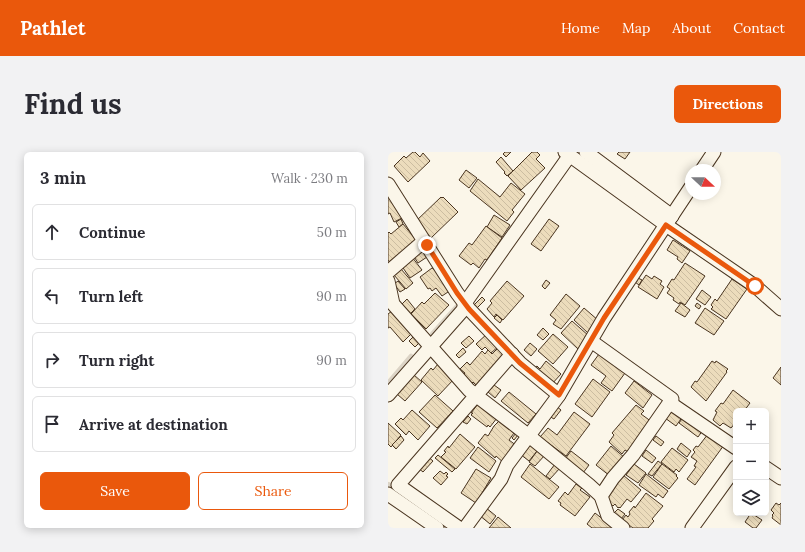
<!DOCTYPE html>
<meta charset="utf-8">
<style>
:root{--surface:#fff;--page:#f2f2f3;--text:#2b2b33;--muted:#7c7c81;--line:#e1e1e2;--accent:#ea580c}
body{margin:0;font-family:Lora,serif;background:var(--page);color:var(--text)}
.controls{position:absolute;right:12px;bottom:12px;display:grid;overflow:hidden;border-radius:6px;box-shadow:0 2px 10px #0003}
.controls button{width:36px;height:36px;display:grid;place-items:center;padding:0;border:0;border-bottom:1px solid var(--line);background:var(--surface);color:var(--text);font:20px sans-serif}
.compass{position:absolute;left:297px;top:12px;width:36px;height:36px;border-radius:50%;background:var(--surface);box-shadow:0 2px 10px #0003;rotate:112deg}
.stop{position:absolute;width:12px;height:12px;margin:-9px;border:3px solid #ea580c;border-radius:50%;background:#fff}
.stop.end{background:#ea580c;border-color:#fff;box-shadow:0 1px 4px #0008}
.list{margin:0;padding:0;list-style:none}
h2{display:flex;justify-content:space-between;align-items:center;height:52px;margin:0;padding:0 16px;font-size:17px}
h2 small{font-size:13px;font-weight:400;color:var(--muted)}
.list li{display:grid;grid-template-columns:26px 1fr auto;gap:12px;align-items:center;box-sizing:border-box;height:56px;margin:0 8px 8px;padding:0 8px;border:1px solid var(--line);border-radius:6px}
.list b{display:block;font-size:15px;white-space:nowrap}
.list em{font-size:13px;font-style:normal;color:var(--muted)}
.actions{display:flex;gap:8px;padding:12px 16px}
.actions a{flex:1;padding:9px 0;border:1px solid var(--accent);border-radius:6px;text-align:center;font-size:14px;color:var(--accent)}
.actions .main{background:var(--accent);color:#fff}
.icon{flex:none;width:22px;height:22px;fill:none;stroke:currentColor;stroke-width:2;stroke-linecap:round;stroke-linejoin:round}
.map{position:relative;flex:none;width:393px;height:376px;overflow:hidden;border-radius:6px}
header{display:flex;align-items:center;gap:24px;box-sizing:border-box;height:56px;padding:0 20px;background:var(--accent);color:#fff}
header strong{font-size:19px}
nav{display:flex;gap:22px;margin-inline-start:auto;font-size:14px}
.intro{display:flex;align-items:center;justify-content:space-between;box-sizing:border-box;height:96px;padding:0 24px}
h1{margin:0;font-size:28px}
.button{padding:10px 18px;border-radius:6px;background:var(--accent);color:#fff;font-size:14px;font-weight:700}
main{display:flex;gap:24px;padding:0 24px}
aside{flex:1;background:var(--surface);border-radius:6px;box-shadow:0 2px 10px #0003}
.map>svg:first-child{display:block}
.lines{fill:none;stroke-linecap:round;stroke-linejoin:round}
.stream{stroke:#dcd4c6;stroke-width:4.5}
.building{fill:url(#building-back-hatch);stroke:#4a3520}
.street-casing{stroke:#4a3520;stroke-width:15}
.street{stroke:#fbf6e9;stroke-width:13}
.route{stroke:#ea580c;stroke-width:5}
</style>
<header>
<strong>Pathlet</strong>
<nav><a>Home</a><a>Map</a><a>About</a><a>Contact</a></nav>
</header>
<div class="intro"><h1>Find us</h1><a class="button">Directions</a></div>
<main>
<aside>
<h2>3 min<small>Walk · 230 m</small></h2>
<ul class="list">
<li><svg class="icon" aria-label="ahead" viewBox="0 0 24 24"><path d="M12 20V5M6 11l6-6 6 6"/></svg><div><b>Continue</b></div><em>50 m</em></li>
<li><svg class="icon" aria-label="left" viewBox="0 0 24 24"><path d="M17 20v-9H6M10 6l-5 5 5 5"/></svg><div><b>Turn left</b></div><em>90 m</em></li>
<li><svg class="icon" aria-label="right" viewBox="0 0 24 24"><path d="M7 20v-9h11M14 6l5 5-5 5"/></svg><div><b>Turn right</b></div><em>90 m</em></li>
<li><svg class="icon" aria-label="arrive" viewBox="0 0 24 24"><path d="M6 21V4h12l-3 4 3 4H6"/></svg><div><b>Arrive at destination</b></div></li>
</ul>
<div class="actions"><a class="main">Save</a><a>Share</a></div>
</aside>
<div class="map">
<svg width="393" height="376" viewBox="0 0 393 376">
<defs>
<pattern id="building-back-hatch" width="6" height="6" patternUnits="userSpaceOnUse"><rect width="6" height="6" fill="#ecdcbc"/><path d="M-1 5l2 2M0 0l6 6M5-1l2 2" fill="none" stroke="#ccbda1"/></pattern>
</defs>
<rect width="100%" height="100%" fill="#fbf6e9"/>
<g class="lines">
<!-- stream -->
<g class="stream">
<path d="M44 182 70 153"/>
<path d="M0 231 23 204"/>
<path d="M0 332 8 337"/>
</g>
</g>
<!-- building -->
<g class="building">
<path d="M25 0H27L32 5 35 1 42 9 20 30 6 14 16 4 18 6Z"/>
<path d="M117 0H123L118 5 115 2Z"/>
<path d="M144 0H149L152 3 148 7 157 16 133 38 120 24Z"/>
<path d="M231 0H242L237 7 229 2Z"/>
<path d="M113 5 125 19 119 24 116 21 117 20 108 10Z"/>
<path d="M78 18 89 26 81 36 71 28Z"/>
<path d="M90 27 112 45 123 31 137 42 124 58 126 60 119 69 82 39Z"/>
<path d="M0 41 14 66 6 70 2 61 0 62Z"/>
<path d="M53 45 54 46 55 45 70 60 43 86 27 70Z"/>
<path d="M106 63 122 73 114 85 99 75Z"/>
<path d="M13 67 15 72 11 75 8 70Z"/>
<path d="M161 67 171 74 153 99 143 92Z"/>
<path d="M15 72 29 89 2 111 0 108V81L1 80 3 82Z"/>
<path d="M98 74 114 86 99 108 97 107 91 116 85 111 83 113 71 104 81 91 84 93Z"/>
<path d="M285 88 302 99 294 111 289 107 290 105 279 98Z"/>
<path d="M33 97 39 105 30 111 25 103Z"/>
<path d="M24 105 34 118 22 126 13 113Z"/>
<path d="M297 111 317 124 297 153 292 150 291 152 285 148 286 146 279 141 282 137 279 135 284 127 286 128Z"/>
<path d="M44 116 46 117 48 116 63 138 54 144 48 136 44 139 42 136 40 137 32 125Z"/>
<path d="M13 117 25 131 18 137 6 123Z"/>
<path d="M258 123 264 127 266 124 274 129 272 132 276 135 269 147 250 135Z"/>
<path d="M250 126 254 128 251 133 247 130Z"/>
<path d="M344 127 359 137 338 167 323 157 325 155 323 153 327 147 329 149Z"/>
<path d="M158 128 162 131 157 137 154 134Z"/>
<path d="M10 129 17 137 12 140 6 132Z"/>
<path d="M119 129 136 144 115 168 108 162 106 165 99 157 104 151 102 149Z"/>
<path d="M314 138 323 145 317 153 308 147Z"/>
<path d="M47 141 61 153 38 177 23 162 34 150 36 152Z"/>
<path d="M178 142 192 154 173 177 165 172 168 168 162 163Z"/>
<path d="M94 145 97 148 89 156 86 153Z"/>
<path d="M19 147 27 157 22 162 14 152Z"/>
<path d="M293 151 302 158 297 165 287 159Z"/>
<path d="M309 151 313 154 311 157 307 154Z"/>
<path d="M196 156 211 169 200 181 186 168Z"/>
<path d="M317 156 336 169 326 183 307 171Z"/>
<path d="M4 159 24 181 15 190 2 175 0 176V162Z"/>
<path d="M109 163 114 168 112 171 106 166Z"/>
<path d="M184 169 201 184 190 197 173 181Z"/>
<path d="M155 176 161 182 155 188 149 183Z"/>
<path d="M100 181 111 194 103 201 97 195 94 198 88 192Z"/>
<path d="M165 182 180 195 165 212 150 199Z"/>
<path d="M27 183 33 189 27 195 21 189Z"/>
<path d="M81 184 86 189 78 196 73 191Z"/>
<path d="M142 191 149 197 143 204 136 198Z"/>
<path d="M111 195 120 203 90 235 85 230 84 231 75 223 77 221 72 217 79 210 82 213 94 199 97 202 100 198 104 202Z"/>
<path d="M75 196 78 200 71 206 68 203Z"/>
<path d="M211 202 237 221 224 239 213 231 218 224 203 213Z"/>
<path d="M158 209 173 222 163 233 145 217 149 214 152 217Z"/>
<path d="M324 209 327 211 328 209 340 217 338 219 339 220 318 249 303 235 307 229 309 230Z"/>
<path d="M50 212 66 227 50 244 33 228 43 216 45 218Z"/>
<path d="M393 215V233L385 226Z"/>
<path d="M26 223 34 230 17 249 9 242Z"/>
<path d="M205 227 222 240 204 265 187 252Z"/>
<path d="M246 229 264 243 255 256 237 241Z"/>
<path d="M106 233 113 238 107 246 100 240Z"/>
<path d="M345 238 362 251 356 259H348V270L343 276 335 271 332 274 325 268 329 260 327 259 333 251 335 252Z"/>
<path d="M121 240 148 262 140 271 113 249Z"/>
<path d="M47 243 65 259 49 276 31 260Z"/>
<path d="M90 252 109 266 102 275 100 273 99 275 83 263 85 261H83Z"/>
<path d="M248 253 256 259 253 262 264 270 240 300 237 298 234 302 221 290 226 283 224 281Z"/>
<path d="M168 254 173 258 166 267 161 264Z"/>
<path d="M284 256 295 264 288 274 277 266Z"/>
<path d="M24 258 42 274 30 288 21 279 18 283 7 272 13 266 15 268Z"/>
<path d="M186 260 202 272 178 304 152 285 160 276 169 283Z"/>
<path d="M80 264 83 267 79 272 75 270Z"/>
<path d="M296 264 315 278 310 285 291 271Z"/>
<path d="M111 269 126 281 121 288 129 294 116 311 108 304 107 306 90 291 97 282 100 284 106 274Z"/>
<path d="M0 271 13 283 3 295 0 292Z"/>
<path d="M128 281 130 283 126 288 124 286Z"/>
<path d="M72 282 87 295 68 317 53 305 58 300 56 299 60 294 61 296Z"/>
<path d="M320 282 336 293 307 333 299 327 308 315 306 314 309 309 303 305 307 300 305 298 308 294 310 295Z"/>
<path d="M13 284 16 288 8 297 4 293Z"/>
<path d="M268 284 276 290 273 294 265 288Z"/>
<path d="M140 291 149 299 141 309 132 302Z"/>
<path d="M293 291 303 299 299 305 289 297Z"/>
<path d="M223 294 237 306 222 324 208 313Z"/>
<path d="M90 295 108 309 101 320 82 306Z"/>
<path d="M284 296 300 308 291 320 288 317 286 320 273 310Z"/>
<path d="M150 298 157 303 147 314 141 310Z"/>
<path d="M258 298 268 306 264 311 254 304Z"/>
<path d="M183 299 201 313 195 321 177 307Z"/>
<path d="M50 303 67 317 64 320 47 306Z"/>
<path d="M39 304 45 309 35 320 29 315Z"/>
<path d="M270 309 274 312 264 324 260 322Z"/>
<path d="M142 312 171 335 161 347 133 325Z"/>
<path d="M167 312 172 316 162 327 158 324Z"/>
<path d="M246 312 258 321 250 331 238 323Z"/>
<path d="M274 312 289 323 288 324 290 326 281 337 265 325Z"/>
<path d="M88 317 103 326 88 351 73 341Z"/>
<path d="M52 319 56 322 58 320 60 322 58 324 60 325 53 333 45 326Z"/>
<path d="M258 322 280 339 275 346 270 342 268 345 251 333Z"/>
<path d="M235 323 253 338 243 350 239 347 232 356 231 355 230 356 227 352 225 354 220 350 222 348 217 344Z"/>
<path d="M188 332 194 336 192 338 202 345 187 364 172 353 173 351 170 349 177 340 180 343Z"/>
<path d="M258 341 275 354 264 367 266 369 260 376H245L234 368 238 363 240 365 242 362 241 360 246 354 247 356Z"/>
<path d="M388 351 391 353 393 351V373L384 366 385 364 384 363 386 361 383 358Z"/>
<path d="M97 355 108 364 102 372 91 363Z"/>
<path d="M230 357 237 362 233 367 226 361Z"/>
<path d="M207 361 225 375 224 376H204L199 372Z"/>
<path d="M363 361 374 368 368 376H365L357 370Z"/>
<path d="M110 365 123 376H101Z"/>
</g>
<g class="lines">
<!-- street casing -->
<g class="street-casing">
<g id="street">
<path d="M177 0 278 73 367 134 393 157"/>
<path d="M198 0 284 64"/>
<path d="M314 18 326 0"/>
<path d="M0 32 69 141 81 157 132 211 171 243"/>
<path d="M0 120 36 89"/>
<path d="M0 129 5 152 81 238 141 284 201 333 213 344 220 364 235 376"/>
<path d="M203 189 284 247 245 303 225 326 213 344"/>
<path d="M0 243 75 158 77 151 182 3"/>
<path d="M282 251 348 296"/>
<path d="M378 316 393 326"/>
<path d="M0 342 49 376"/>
<path d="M71 376 10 333 124 202"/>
<path d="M77 376 113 327 119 313 171 243 216 166 303 35"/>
<path d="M304 376 348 315"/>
</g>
</g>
<!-- street -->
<use href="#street" class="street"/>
</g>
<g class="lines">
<!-- route -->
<path class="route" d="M39 93 69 141 81 157 132 211 171 243 216 166 278 73 367 134"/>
</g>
</svg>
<div class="controls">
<button>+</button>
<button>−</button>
<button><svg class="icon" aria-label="layers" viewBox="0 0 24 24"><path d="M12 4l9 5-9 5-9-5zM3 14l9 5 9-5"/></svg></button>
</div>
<svg class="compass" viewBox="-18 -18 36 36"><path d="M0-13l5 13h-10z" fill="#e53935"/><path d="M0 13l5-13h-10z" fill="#7c7c81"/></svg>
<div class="stop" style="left:367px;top:134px"></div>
<div class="stop end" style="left:39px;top:93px"></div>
</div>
</main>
